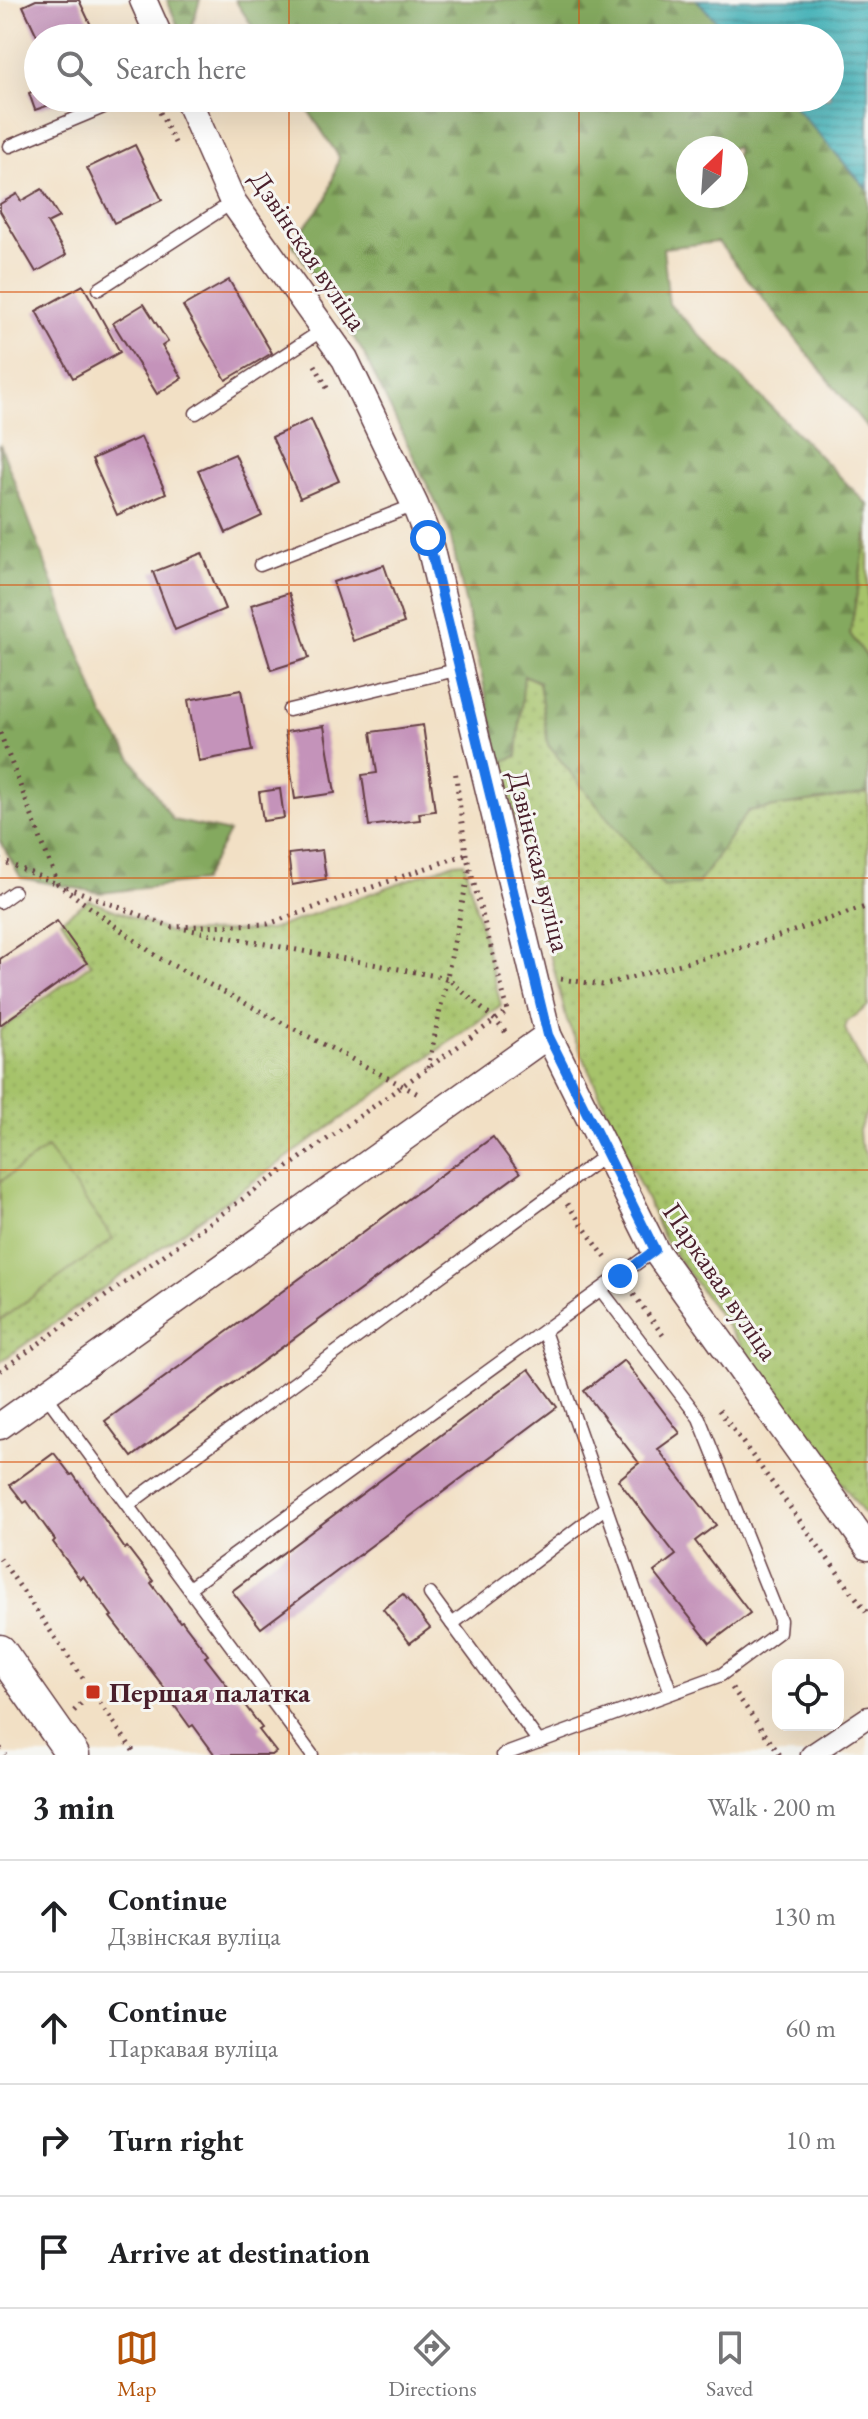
<!DOCTYPE html>
<meta charset="utf-8">
<style>
:root{--surface:#fff;--page:#f2f2f2;--text:#202124;--muted:#757577;--line:#e0e0e0;--accent:#b45309}
body{margin:0;font-family:"EB Garamond",serif;background:var(--page);color:var(--text)}
.controls{position:absolute;right:24px;bottom:24px;display:grid;overflow:hidden;border-radius:16px;box-shadow:0 8px 32px #0002}
.controls button{width:72px;height:72px;display:grid;place-items:center;padding:0;border:0;border-bottom:2px solid var(--line);background:var(--surface);color:var(--text);font:40px sans-serif}
.compass{position:absolute;left:676px;top:136px;width:72px;height:72px;border-radius:50%;background:var(--surface);box-shadow:0 8px 32px #0002;rotate:25deg}
.stop{position:absolute;width:24px;height:24px;margin:-18px;border:6px solid #1a73e8;border-radius:50%;background:#fff}
.stop.end{background:#1a73e8;border-color:#fff;box-shadow:0 2px 8px #0008}
.list{margin:0;padding:0;list-style:none}
h2{display:flex;justify-content:space-between;align-items:center;height:104px;margin:0;padding:0 32px;font-size:34px}
h2 small{font-size:26px;font-weight:400;color:var(--muted)}
.list li{display:grid;grid-template-columns:52px 1fr auto;gap:24px;align-items:center;box-sizing:border-box;height:112px;padding:0 32px;border-top:2px solid var(--line)}
.list b{display:block;font-size:30px;white-space:nowrap}
.list p{margin:0;font-size:26px;white-space:nowrap;color:var(--muted)}
.list em{font-size:26px;font-style:normal;color:var(--muted)}
.icon{flex:none;width:44px;height:44px;fill:none;stroke:currentColor;stroke-width:2;stroke-linecap:round;stroke-linejoin:round}
.map{position:relative;flex:none;width:868px;height:1755px;overflow:hidden}
.search{position:absolute;background:var(--surface);box-shadow:0 8px 32px #0002;left:24px;right:24px;top:24px;height:88px;display:flex;align-items:center;gap:20px;box-sizing:border-box;padding:0 28px;border-radius:44px;color:var(--muted);font-size:30px}
.sheet{height:552px;background:var(--surface)}
nav{display:flex;justify-content:space-around;align-items:center;box-sizing:border-box;height:112px;border-top:2px solid var(--line);background:var(--surface);font-size:22px;color:var(--muted)}
nav a{display:grid;justify-items:center;gap:4px}
nav .on{color:var(--accent)}
.map>svg:first-child{display:block}
.grass{fill:url(#grass-dots);stroke:#78714a;stroke-width:2}
.forest{fill:url(#forest-firs);stroke:#676444;stroke-width:2;fill-rule:evenodd}
.garden{fill:#a6c36a;stroke:#78714a;stroke-width:2}
.water{fill:url(#water-rules);stroke:#466972;stroke-width:2}
.building{fill:#c493ba}
.lines{fill:none;stroke-linecap:round;stroke-linejoin:round}
.service-casing{stroke:#633c42;stroke-width:15}
.pedestrian-casing{stroke:#633c42;stroke-width:23}
.minor-casing{stroke:#633c42;stroke-width:29}
.tertiary-casing{stroke:#633c42;stroke-width:35}
.path{stroke:#633c42;stroke-width:5;stroke-dasharray:2 6;stroke-linecap:butt}
.service{stroke:#fff;stroke-width:12}
.pedestrian{stroke:#fff;stroke-width:20}
.minor{stroke:#fff;stroke-width:26}
.tertiary{stroke:#fff;stroke-width:32}
.route{stroke:#1a73e8;stroke-width:10}
.grid{fill:none;stroke:#d8530f;stroke-width:2;stroke-opacity:0.55}
.poi-dot{fill:#c8321e;stroke:#f6f6f2;stroke-width:3}
.labels{text-anchor:middle;dominant-baseline:central;stroke-width:6;stroke-linejoin:round;paint-order:stroke}
.street-label{font-size:28px;fill:#4a1f2b;stroke:#f6f6f2}
.poi-label{font-size:28px;font-weight:bold;fill:#4a1f2b;stroke:#f6f6f2;text-anchor:start}
</style>
<div class="map">
<svg width="868" height="1755" viewBox="0 0 868 1755">
<defs>
<pattern id="grass-dots" width="8" height="8" patternUnits="userSpaceOnUse" patternTransform="scale(2)"><rect width="8" height="8" fill="#a6c36a"/><path d="M2 2h.1M6 6h.1" fill="none" stroke="#90a75c" stroke-width="1.8" stroke-linecap="round"/></pattern>
<pattern id="forest-firs" width="22" height="20" patternUnits="userSpaceOnUse" patternTransform="scale(2)"><rect width="22" height="20" fill="#84a95e"/><path d="M5 1l3.5 6h-7zM16 11l3.5 6h-7z" fill="#6e894e"/></pattern>
<pattern id="water-rules" width="6" height="5" patternUnits="userSpaceOnUse" patternTransform="scale(2)"><rect width="6" height="5" fill="#42b3b9"/><path d="M0 2.5h6" fill="none" stroke="#399197"/></pattern>
</defs>
<rect width="100%" height="100%" fill="#f6f6f2"/>
<filter id="ink" filterUnits="userSpaceOnUse"><feTurbulence type="fractalNoise" baseFrequency=".0125" numOctaves="2"/><feDisplacementMap in="SourceGraphic" scale="16" xChannelSelector="R" yChannelSelector="G"/><feConvolveMatrix kernelMatrix="1 2 1 2 8 2 1 2 1" color-interpolation-filters="sRGB"/></filter>
<filter id="wash" filterUnits="userSpaceOnUse"><feTurbulence type="fractalNoise" baseFrequency=".006" numOctaves="4" result="noise"/><feDisplacementMap in="SourceGraphic" scale="32" xChannelSelector="R" yChannelSelector="G"/><feGaussianBlur stdDeviation="1.8" result="paint"/><feColorMatrix in="noise" values="0 0 0 0 0 0 0 0 0 0 0 0 0 0 0 0 0 1.4 0 .05"/><feComposite in="paint" operator="in"/></filter>
<g filter="url(#wash)">
<rect width="100%" height="100%" fill="#f2e0c5"/>
<!-- grass -->
<g class="grass">
<path d="M868 526V659L850 634Z"/>
<path d="M523 675 539 682 549 746 698 884 748 811 868 793V1006L847 1022 845 1029 868 1074V1108L859 1130 860 1143 868 1159V1519L665 1241 567 1021 501 762 517 756Z"/>
<path d="M464 862 501 1005 0 1362V1030L91 964 61 920 89 900 172 933 270 930 454 863Z"/>
</g>
<!-- forest -->
<g class="forest">
<path d="M167 0H200L188 38H183Z"/>
<path d="M235 0H697L732 38H260Z"/>
<path d="M300 98H787L868 190V429L718 242 663 248 669 304 868 505V526L850 634 868 659V793L748 811 698 884 664 887 548 745 539 682 524 675 517 756 501 762 449 530 363 352 292 243 327 198 339 157ZM688 148H736V196H688Z"/>
<path d="M0 444 103 715 173 820 229 832 202 881 101 893 21 878 0 841Z"/>
</g>
<!-- garden -->
<path class="garden" d="M47 1148 113 1239 0 1320V1182Z"/>
<!-- water -->
<path class="water" d="M697 0H868V190L787 98H830V38H732Z"/>
<g id="blocks">
<!-- building -->
<g class="building">
<path d="M36 0H79L97 38H38L23 6Z"/>
<path d="M38 89V98H57L58 102 35 110 29 93Z"/>
<path d="M135 145 162 200 114 223 87 168Z"/>
<path d="M42 189 59 217 47 223 66 255 36 272 0 211V204L17 194 21 201Z"/>
<path d="M229 280 272 353 226 380 183 306Z"/>
<path d="M83 285 120 352 73 378 36 311Z"/>
<path d="M144 304 168 342 162 346 182 378 157 394 113 323Z"/>
<path d="M311 419 339 481 300 498 272 437Z"/>
<path d="M141 437 166 493 117 515 92 459Z"/>
<path d="M235 454 262 516 226 533 198 470Z"/>
<path d="M202 553 225 609 175 630 153 572Z"/>
<path d="M384 565 404 623 353 641 333 582Z"/>
<path d="M289 593 309 658 271 670 251 605Z"/>
<path d="M241 690 252 751 199 761 188 700Z"/>
<path d="M423 725 435 811 419 813 420 820 369 826 362 775 377 773 371 732Z"/>
<path d="M324 726 335 793 295 799 285 732Z"/>
<path d="M280 789 284 818 263 821 259 792Z"/>
<path d="M322 850 326 879 292 885 288 854Z"/>
<path d="M57 921 87 963 0 1025V959Z"/>
<path d="M493 1137 520 1173 132 1457 105 1421Z"/>
<path d="M624 1360 680 1433 658 1449 716 1525 695 1541 750 1613 710 1643 654 1572 676 1555 618 1480 639 1463 584 1391Z"/>
<path d="M529 1369 557 1407 261 1628 232 1591Z"/>
<path d="M54 1453 71 1475 73 1474 125 1549 127 1547 153 1581 151 1583 180 1622 182 1621 208 1655 205 1657 236 1697 238 1696 262 1728 259 1730 276 1752 272 1755H215L193 1725 190 1727 164 1691 166 1690 110 1617 112 1616 83 1576 80 1579 53 1542 55 1540 27 1501 24 1503 10 1485Z"/>
<path d="M403 1594 430 1628 410 1643 383 1609Z"/>
</g>
</g>
</g>
<g filter="url(#ink)">
<use href="#blocks" fill-opacity="0" stroke="#633c42" stroke-width="2"/>
<g class="lines">
<!-- service casing -->
<g class="service-casing">
<g id="service">
<path d="M10 146 125 98"/>
<path d="M99 289 233 202"/>
<path d="M196 413 324 329"/>
<path d="M260 565 415 505"/>
<path d="M289 710 460 669"/>
<path d="M0 902 14 892"/>
<path d="M544 1331 671 1693"/>
<path d="M45 1394 312 1755"/>
<path d="M128 1505 607 1154"/>
<path d="M189 1588 655 1250"/>
<path d="M430 1594 452 1624 606 1507"/>
<path d="M452 1624 539 1742"/>
<path d="M503 1755 721 1675 779 1632 780 1620 699 1418 601 1290"/>
</g>
</g>
<!-- pedestrian casing -->
<g class="pedestrian-casing">
<path id="pedestrian" d="M811 1755 868 1717"/>
</g>
<!-- minor casing -->
<g class="minor-casing">
<g id="minor">
<path d="M143 0 160 38"/>
<path d="M187 98 233 202 345 359 415 505 428 538 548 1035 655 1250 868 1547"/>
<path d="M0 1426 548 1035"/>
</g>
</g>
<!-- tertiary casing -->
<g class="tertiary-casing">
<path id="tertiary" d="M0 1651 73 1755"/>
</g>
<!-- path -->
<g class="path">
<path d="M153 98 177 147"/>
<path d="M315 365 327 388"/>
<path d="M0 733 58 884 159 958 422 1096"/>
<path d="M0 860 57 884"/>
<path d="M66 887 172 927 268 924 466 854"/>
<path d="M185 929 447 978 495 1020 508 1035"/>
<path d="M561 979 603 985 755 944 868 906"/>
<path d="M428 1068 469 871"/>
<path d="M567 1204 608 1261"/>
<path d="M629 1288 665 1338"/>
<path d="M0 1371 508 1011 466 854 455 769"/>
<path d="M719 1410 868 1614"/>
<path d="M0 1558 136 1755"/>
<path d="M732 1688 780 1755"/>
<path d="M74 1711 93 1692"/>
<path d="M0 1748 5 1755"/>
</g>
<!-- service -->
<use href="#service" class="service"/>
<!-- pedestrian -->
<use href="#pedestrian" class="pedestrian"/>
<!-- minor -->
<use href="#minor" class="minor"/>
<!-- tertiary -->
<use href="#tertiary" class="tertiary"/>
</g>
</g>
<g class="lines" filter="url(#ink)">
<!-- route -->
<path class="route" d="M428 538 548 1035 655 1250 620 1276"/>
</g>
<!-- grid -->
<path class="grid" d="M289 0V38M579 0V38M289 98V1755M579 98V1755M0 292H868M0 585H868M0 878H868M0 1170H868M0 1462H868"/>
<!-- markers -->
<rect class="poi-dot" x="85" y="1684" width="16" height="16" rx="4"/>
<g class="labels">
<!-- street labels -->
<g class="street-label">
<text transform="translate(309 250) rotate(56)">Дзвінская вуліца</text>
<text transform="translate(540 861) rotate(76)">Дзвінская вуліца</text>
<text transform="translate(721 1281) rotate(56)">Паркавая вуліца</text>
</g>
<!-- poi labels -->
<g class="poi-label">
<text x="109" y="1692">Першая палатка</text>
</g>
</g>
</svg>
<div class="controls">
<button><svg class="icon" aria-label="locate" viewBox="0 0 24 24"><circle cx="12" cy="12" r="6"/><path d="M12 2v4M12 18v4M2 12h4M18 12h4"/></svg></button>
</div>
<svg class="compass" viewBox="-18 -18 36 36"><path d="M0-13l5 13h-10z" fill="#e53935"/><path d="M0 13l5-13h-10z" fill="#757577"/></svg>
<div class="stop" style="left:428px;top:538px"></div>
<div class="stop end" style="left:620px;top:1276px"></div>
<div class="search"><svg class="icon" aria-label="search" viewBox="0 0 24 24"><circle cx="10" cy="10" r="6"/><path d="M15 15l6 6"/></svg>Search here</div>
</div>
<section class="sheet">
<h2>3 min<small>Walk · 200 m</small></h2>
<ul class="list">
<li><svg class="icon" aria-label="ahead" viewBox="0 0 24 24"><path d="M12 20V5M6 11l6-6 6 6"/></svg><div><b>Continue</b><p>Дзвінская вуліца</p></div><em>130 m</em></li>
<li><svg class="icon" aria-label="ahead" viewBox="0 0 24 24"><path d="M12 20V5M6 11l6-6 6 6"/></svg><div><b>Continue</b><p>Паркавая вуліца</p></div><em>60 m</em></li>
<li><svg class="icon" aria-label="right" viewBox="0 0 24 24"><path d="M7 20v-9h11M14 6l5 5-5 5"/></svg><div><b>Turn right</b></div><em>10 m</em></li>
<li><svg class="icon" aria-label="arrive" viewBox="0 0 24 24"><path d="M6 21V4h12l-3 4 3 4H6"/></svg><div><b>Arrive at destination</b></div></li>
</ul>
</section>
<nav>
<a class="on"><svg class="icon" aria-label="map" viewBox="0 0 24 24"><path d="M3 6l6-2 6 2 6-2v14l-6 2-6-2-6 2zM9 4v14M15 6v14"/></svg>Map</a>
<a><svg class="icon" aria-label="directions" viewBox="0 0 24 24"><path d="M12 3l9 9-9 9-9-9zM9 14v-3h6M13 9l2 2-2 2"/></svg>Directions</a>
<a><svg class="icon" aria-label="saved" viewBox="0 0 24 24"><path d="M7 4h10v16l-5-4-5 4z"/></svg>Saved</a>
</nav>
